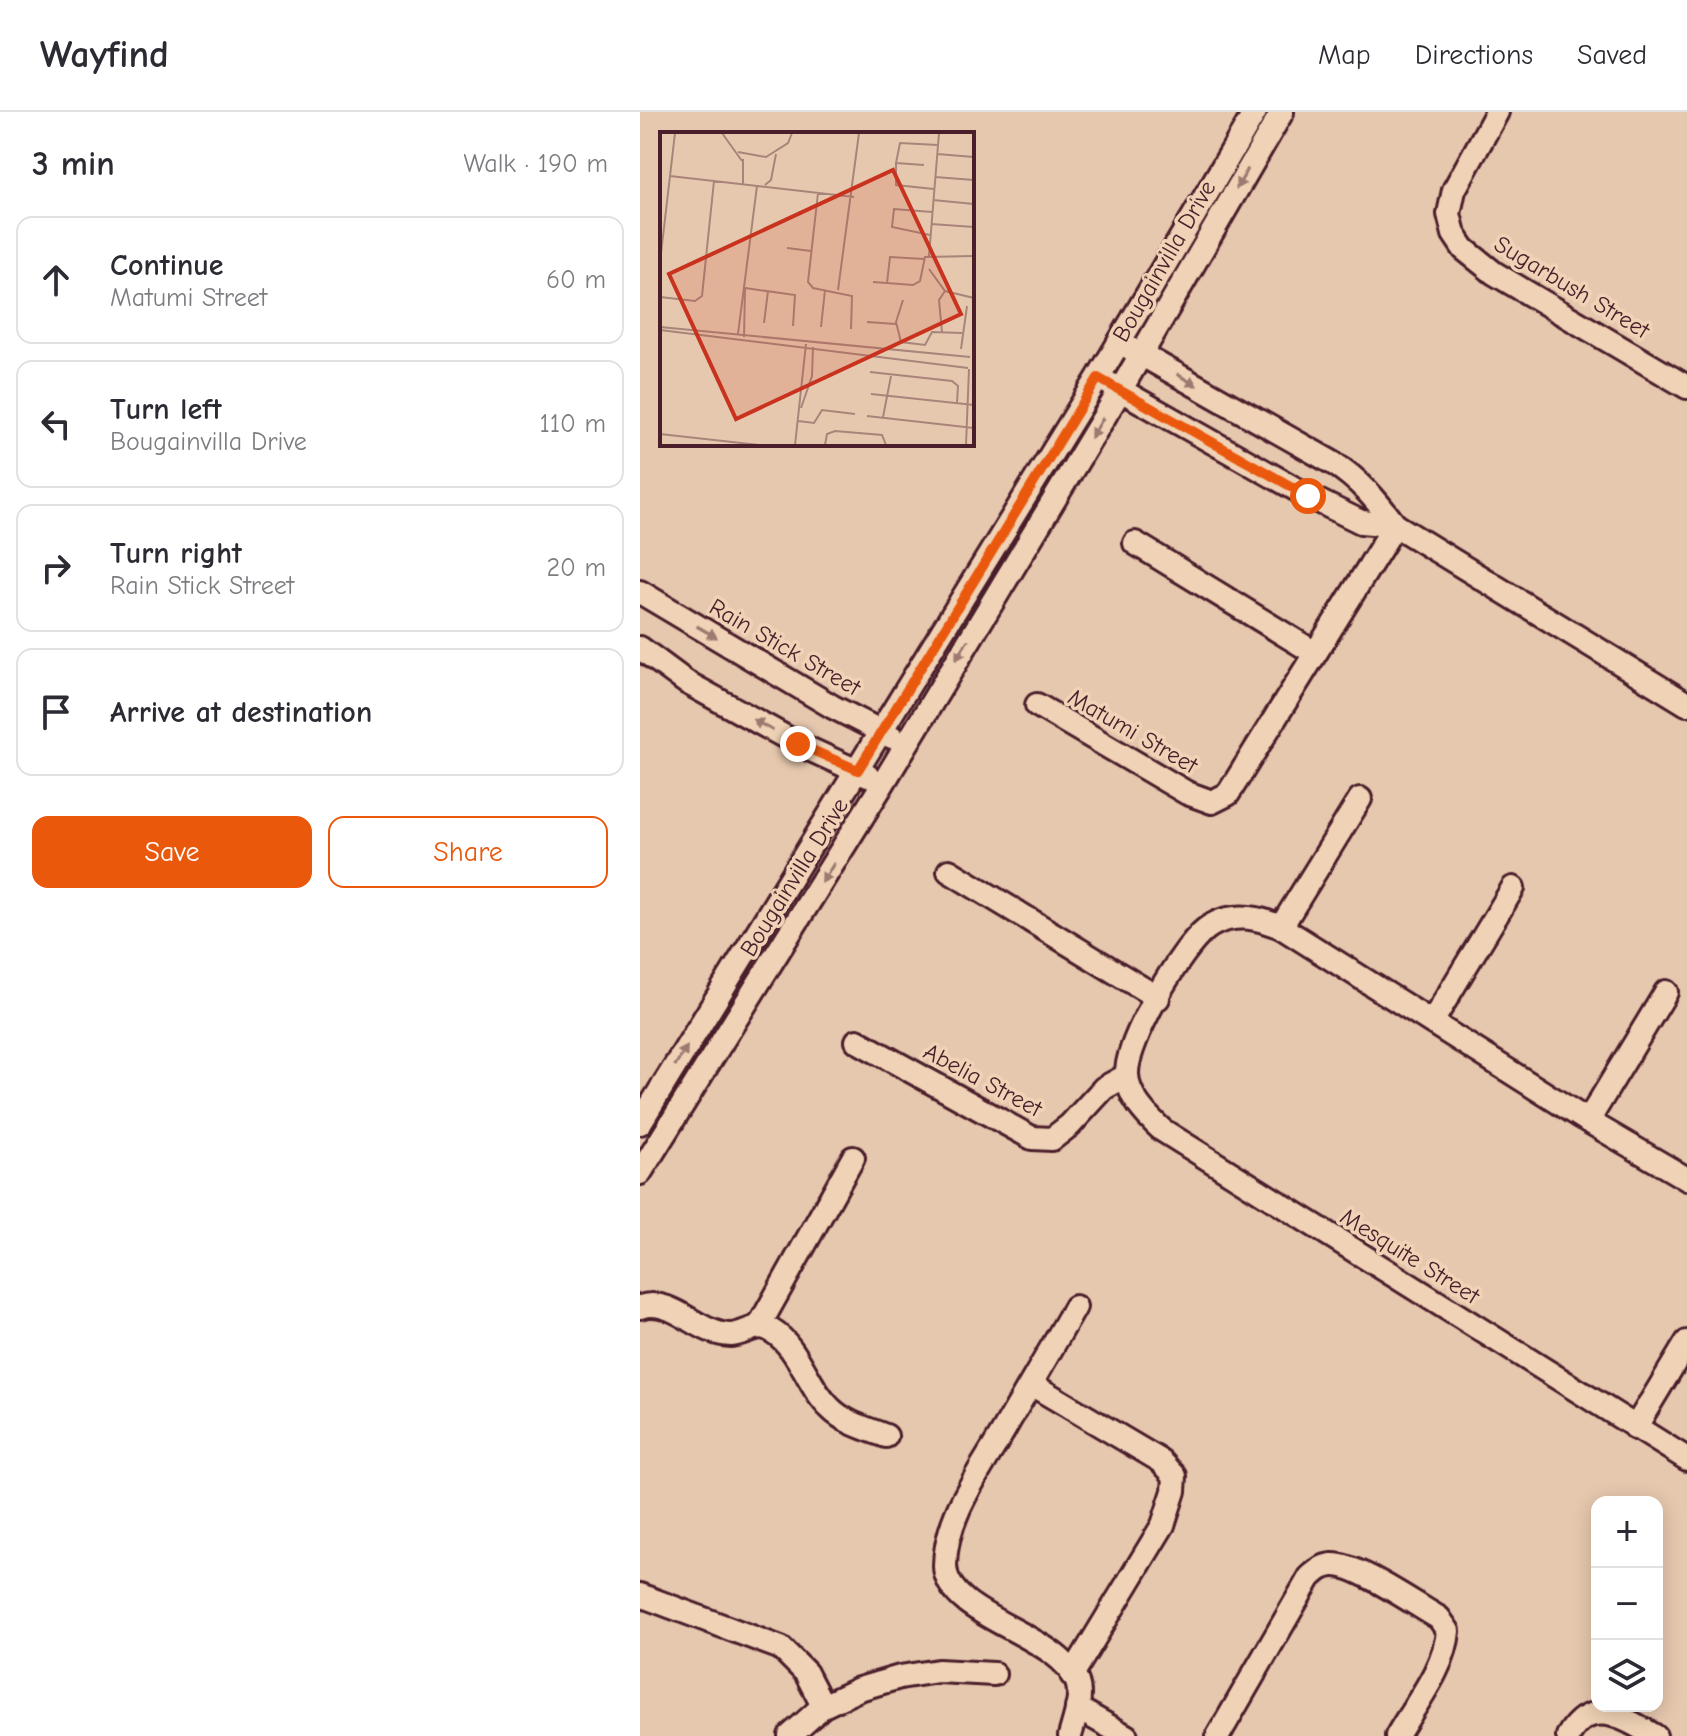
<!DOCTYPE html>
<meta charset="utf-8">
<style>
:root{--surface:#fff;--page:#f2f2f3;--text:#2b2b33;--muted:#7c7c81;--line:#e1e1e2;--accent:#ea580c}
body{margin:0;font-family:"Comic Neue",sans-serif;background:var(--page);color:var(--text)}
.controls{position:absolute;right:24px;bottom:24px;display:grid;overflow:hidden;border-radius:16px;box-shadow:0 4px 20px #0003}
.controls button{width:72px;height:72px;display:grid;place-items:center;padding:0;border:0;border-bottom:2px solid var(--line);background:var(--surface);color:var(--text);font:40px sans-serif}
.stop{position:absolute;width:24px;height:24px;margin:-18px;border:6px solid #ea580c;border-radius:50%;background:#fff}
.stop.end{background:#ea580c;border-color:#fff;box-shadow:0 2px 8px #0008}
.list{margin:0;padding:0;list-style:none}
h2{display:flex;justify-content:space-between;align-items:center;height:104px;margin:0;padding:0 32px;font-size:34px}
h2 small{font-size:26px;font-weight:400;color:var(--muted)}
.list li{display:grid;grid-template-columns:52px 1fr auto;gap:24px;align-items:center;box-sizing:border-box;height:128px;margin:0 16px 16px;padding:0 16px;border:2px solid var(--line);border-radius:16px}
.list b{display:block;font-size:30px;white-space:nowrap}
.list p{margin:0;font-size:26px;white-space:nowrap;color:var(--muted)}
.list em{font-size:26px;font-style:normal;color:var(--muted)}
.actions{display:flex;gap:16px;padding:24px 32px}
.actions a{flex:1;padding:18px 0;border:2px solid var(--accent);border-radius:16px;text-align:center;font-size:28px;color:var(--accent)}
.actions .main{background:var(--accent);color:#fff}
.icon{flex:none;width:44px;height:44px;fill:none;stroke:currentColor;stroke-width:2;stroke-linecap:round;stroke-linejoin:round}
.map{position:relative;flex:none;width:1047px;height:1624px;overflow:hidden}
header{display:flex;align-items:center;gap:48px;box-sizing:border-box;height:112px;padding:0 40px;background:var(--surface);border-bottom:2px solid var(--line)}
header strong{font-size:38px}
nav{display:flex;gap:44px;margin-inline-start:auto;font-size:28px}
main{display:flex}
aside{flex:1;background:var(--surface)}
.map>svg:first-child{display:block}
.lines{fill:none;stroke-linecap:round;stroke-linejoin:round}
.street-casing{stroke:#4a1f2b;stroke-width:28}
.street{stroke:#f0d3b6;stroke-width:22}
.oneway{fill:#9d7970}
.route{stroke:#ea580c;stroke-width:10}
.labels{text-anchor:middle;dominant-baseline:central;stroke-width:7;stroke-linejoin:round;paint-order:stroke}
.street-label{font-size:24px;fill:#4a1f2b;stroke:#f0d3b6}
.inset-road{fill:none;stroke:#a8847a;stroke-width:2}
.view{fill:#c8321e;fill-opacity:0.15;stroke:#c8321e;stroke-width:4}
.inset-edge{fill:none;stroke:#4a1f2b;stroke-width:4}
</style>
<header>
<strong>Wayfind</strong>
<nav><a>Map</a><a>Directions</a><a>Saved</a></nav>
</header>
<main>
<aside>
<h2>3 min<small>Walk · 190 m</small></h2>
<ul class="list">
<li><svg class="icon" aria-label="ahead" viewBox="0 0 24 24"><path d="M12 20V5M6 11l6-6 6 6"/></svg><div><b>Continue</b><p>Matumi Street</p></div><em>60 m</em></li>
<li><svg class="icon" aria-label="left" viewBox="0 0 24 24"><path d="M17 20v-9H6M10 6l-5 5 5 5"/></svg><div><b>Turn left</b><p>Bougainvilla Drive</p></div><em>110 m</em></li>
<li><svg class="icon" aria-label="right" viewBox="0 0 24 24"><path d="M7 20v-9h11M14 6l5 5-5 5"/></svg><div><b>Turn right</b><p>Rain Stick Street</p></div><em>20 m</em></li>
<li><svg class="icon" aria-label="arrive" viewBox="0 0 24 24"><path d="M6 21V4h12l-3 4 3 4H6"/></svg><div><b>Arrive at destination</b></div></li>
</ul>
<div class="actions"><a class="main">Save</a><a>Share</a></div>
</aside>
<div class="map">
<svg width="1047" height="1624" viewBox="0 0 1047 1624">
<rect width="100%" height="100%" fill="#e6c8ae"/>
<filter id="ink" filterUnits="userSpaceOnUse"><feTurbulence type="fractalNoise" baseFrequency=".0125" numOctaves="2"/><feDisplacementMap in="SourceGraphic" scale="16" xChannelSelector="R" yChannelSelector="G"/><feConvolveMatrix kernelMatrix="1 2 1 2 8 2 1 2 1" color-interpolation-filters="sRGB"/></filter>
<g filter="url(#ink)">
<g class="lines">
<!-- street casing -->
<g class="street-casing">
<g id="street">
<path d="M857 0 814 78 809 102 814 122 824 137 854 161 1047 275"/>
<path d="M488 235 693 351C720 368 736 388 755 413L1047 592"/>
<path d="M468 271 668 384 721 410 755 413"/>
<path d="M495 431 675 541"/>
<path d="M0 480 193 595 252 625"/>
<path d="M0 536 46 570 158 632 228 664"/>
<path d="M397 593 547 681 572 690 588 682 755 413"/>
<path d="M309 759 518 886"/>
<path d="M641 815 720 687"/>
<path d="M792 910 873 776"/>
<path d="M217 929 392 1026 412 1027 430 1013 464 976 486 964"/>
<path d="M948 1009 1026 880"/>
<path d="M0 1011 458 266 615 0"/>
<path d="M0 1061 242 673 481 277 642 0"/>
<path d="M1047 1067 948 1009 641 815C623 808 608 803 588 807 581 808 571 813 566 817 540 837 486 930 487 962 487 984 507 1004 522 1018L1047 1347"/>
<path d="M0 1195C33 1184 58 1223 91 1223 107 1222 117 1209 132 1219 160 1236 167 1275 191 1297 205 1311 228 1317 246 1324"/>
<path d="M119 1214 213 1046"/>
<path d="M391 1272 521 1349 535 1364 534 1379 523 1413 432 1563"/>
<path d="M995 1316 1047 1230"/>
<path d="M0 1483 141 1536 166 1561 183 1594"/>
<path d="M437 1596 486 1624"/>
<path d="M150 1624 183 1594 219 1577 260 1565 298 1559 354 1562"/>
<path d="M430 1624C434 1609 443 1586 437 1570 419 1521 306 1506 305 1454 305 1404 341 1358 365 1316 388 1276 412 1236 435 1195"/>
<path d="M578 1624 670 1465C677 1459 682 1454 692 1453 716 1451 776 1493 799 1506L808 1519C805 1556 775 1592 757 1624"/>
<path d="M928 1624C951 1584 984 1606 1015 1624"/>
</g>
</g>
<!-- street -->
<use href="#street" class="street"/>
</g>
<!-- one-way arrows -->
<defs><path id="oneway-solid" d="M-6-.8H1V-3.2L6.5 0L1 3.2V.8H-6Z" transform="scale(2)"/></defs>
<g class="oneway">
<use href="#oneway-solid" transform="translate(602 67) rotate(120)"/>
<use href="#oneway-solid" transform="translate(547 268) rotate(30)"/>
<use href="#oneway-solid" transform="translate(457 316) rotate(121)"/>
<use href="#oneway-solid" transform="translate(67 520) rotate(30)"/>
<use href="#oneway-solid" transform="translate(322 538) rotate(121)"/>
<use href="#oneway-solid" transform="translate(123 613) rotate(-151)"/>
<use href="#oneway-solid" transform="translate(188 761) rotate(122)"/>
<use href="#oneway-solid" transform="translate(41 944) rotate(-58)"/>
</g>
</g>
<g class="lines" filter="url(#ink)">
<!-- route -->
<path class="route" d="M158 632 218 658 458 266 668 384"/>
</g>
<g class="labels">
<!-- street labels -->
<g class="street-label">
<text transform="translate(524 149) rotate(-60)">Bougainvilla Drive</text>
<text transform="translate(932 175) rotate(31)">Sugarbush Street</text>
<text transform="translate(145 535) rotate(30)">Rain Stick Street</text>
<text transform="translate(493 619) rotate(30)">Matumi Street</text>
<text transform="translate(154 765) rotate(-58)">Bougainvilla Drive</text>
<text transform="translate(343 968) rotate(28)">Abelia Street</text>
<text transform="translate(770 1144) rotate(32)">Mesquite Street</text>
</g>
</g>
<!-- overview -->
<g transform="translate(20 20)">
<rect width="314" height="314" fill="#e6c8ae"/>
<path class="inset-road" d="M62 1 82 29M78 20 106 25 128 11 132 1M277 22 314 25M236 31 264 33M10 44 194 65M275 45 314 48M83 52V27M105 53 111 48 116 22M274 57 236 53V31L240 11 278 13M158 61 148 150 153 156 192 164 191 197M273 68 314 72M271 92 314 95M270 103 232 95 234 77 272 80M127 116 151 119M269 124 279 1M0 130 15 1M269 137 285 159 314 166M213 150 253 153 260 149 265 125 314 124M227 151 230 125 264 127M85 156 135 163 133 194M178 158 199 1M0 165 35 169 42 164 54 49M243 168 236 190 241 210 265 213 272 200 302 201M207 190 236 192M104 191 108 159M0 195 310 225M161 195 165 158M0 198 308 236M282 200 279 168 285 159M78 202 97 54M84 205 85 156M301 217 307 174M210 240 292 249 298 254 297 271M211 262 314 273M141 276 152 244 153 215M207 284 314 296M223 285 231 244M138 289 154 291 162 278 195 282M0 302 99 313M135 313 146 212M165 313 167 302 175 299 222 303 226 313M234 313H271M306 313 309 237"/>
<path class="view" d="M233 38 301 182 76 287 9 142Z"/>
<rect width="314" height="314" class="inset-edge"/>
</g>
</svg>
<div class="controls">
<button>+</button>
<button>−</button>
<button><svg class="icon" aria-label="layers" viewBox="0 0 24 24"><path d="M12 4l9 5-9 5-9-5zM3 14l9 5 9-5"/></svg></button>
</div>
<div class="stop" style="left:668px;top:384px"></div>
<div class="stop end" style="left:158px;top:632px"></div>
</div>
</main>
